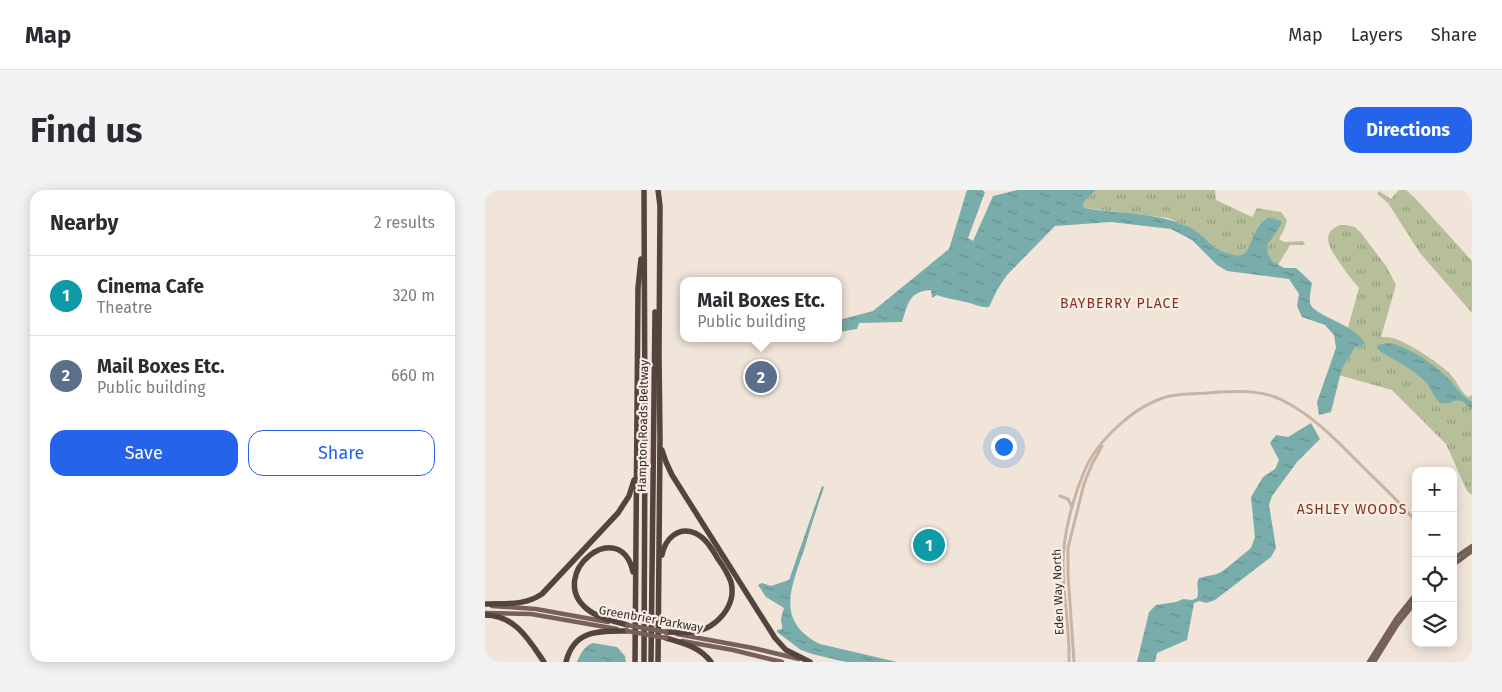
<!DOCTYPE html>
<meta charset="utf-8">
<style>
:root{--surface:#fff;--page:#f2f2f3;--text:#2b2b33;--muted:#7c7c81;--line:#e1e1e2;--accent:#2563eb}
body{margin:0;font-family:"Fira Sans",sans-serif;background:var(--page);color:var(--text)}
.controls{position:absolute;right:15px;bottom:15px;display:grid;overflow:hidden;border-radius:10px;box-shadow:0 2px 12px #0003}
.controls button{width:45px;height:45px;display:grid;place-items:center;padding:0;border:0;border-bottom:1px solid var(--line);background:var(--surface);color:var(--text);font:25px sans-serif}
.you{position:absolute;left:518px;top:256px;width:18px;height:18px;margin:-12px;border:4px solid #fff;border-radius:50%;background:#1a73e8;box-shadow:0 0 0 8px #1a73e833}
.badge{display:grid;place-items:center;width:32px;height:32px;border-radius:50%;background:var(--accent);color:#fff;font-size:16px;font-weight:700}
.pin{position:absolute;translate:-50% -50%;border:2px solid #fff;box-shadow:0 1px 5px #0006}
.popup{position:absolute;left:195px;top:87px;width:162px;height:65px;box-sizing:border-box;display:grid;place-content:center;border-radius:10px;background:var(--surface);filter:drop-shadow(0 1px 4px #0005);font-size:16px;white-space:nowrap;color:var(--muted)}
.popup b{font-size:19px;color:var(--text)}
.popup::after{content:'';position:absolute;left:50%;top:100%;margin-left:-10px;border:10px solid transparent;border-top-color:var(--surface)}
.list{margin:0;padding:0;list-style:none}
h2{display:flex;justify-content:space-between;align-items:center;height:65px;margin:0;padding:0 20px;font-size:21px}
h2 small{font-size:16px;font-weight:400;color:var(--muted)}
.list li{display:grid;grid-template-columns:32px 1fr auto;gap:15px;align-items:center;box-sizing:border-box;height:80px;padding:0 20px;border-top:1px solid var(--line)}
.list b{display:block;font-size:19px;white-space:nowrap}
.list p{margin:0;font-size:16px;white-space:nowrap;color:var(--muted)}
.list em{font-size:16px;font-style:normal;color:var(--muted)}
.actions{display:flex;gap:10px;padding:15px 20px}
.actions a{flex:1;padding:11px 0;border:1px solid var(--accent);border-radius:15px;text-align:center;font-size:18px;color:var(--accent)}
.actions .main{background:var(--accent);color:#fff}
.icon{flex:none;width:28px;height:28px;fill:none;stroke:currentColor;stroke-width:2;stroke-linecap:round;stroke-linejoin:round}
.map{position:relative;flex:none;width:987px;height:472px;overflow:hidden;border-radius:15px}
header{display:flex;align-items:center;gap:30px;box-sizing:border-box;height:70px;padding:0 25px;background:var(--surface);border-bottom:1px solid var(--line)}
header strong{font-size:24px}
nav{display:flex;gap:28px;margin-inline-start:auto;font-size:18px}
.intro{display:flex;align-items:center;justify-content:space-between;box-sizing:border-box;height:120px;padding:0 30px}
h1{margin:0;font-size:35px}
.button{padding:12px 22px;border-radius:15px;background:var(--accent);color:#fff;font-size:18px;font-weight:700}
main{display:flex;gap:30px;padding:0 30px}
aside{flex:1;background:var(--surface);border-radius:15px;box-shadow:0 2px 12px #0003}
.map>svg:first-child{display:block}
.grass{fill:url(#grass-tufts)}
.water{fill:url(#water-ripples)}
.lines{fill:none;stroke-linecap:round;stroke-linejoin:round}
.minor{stroke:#c8b3a6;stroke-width:3}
.major{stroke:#766058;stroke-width:4.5}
.highway{stroke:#55433e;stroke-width:5.5}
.major-bridge{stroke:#766058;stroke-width:4.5}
.labels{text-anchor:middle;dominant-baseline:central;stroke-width:4.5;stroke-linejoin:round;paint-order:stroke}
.street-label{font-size:12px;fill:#342a27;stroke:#f9eee5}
.neighbourhood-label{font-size:14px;letter-spacing:1px;fill:#823121;stroke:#f9eee5}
</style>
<header>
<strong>Map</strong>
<nav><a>Map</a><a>Layers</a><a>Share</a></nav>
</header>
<div class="intro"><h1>Find us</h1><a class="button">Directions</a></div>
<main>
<aside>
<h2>Nearby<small>2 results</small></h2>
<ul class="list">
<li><span class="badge" style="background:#0f9aa8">1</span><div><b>Cinema Cafe</b><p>Theatre</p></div><em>320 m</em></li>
<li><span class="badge" style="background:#5c6f8a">2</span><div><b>Mail Boxes Etc.</b><p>Public building</p></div><em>660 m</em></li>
</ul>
<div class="actions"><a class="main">Save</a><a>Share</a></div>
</aside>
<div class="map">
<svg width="987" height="472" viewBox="0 0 987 472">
<defs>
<pattern id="grass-tufts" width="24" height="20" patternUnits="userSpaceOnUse" patternTransform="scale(1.25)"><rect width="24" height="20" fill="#b6bf9a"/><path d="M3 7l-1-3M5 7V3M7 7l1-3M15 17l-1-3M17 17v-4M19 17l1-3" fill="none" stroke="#959b7e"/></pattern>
<pattern id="water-ripples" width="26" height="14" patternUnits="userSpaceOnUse" patternTransform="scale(1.25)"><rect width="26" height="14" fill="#79adab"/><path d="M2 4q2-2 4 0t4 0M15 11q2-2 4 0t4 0" fill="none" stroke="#648d8b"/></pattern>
</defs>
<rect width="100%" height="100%" fill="#f1e4d9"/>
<!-- grass -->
<g class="grass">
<path d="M611 0H730L731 10 767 27 772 18 796 22 802 30 800 38 794 49 799 52 818 51 820 55H805L793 75C772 63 786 49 796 35L780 29 774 35 765 57 761 64 755 66 737 63 713 42 706 38 683 28 599 18 598 13Z"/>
<path d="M914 0H921L930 8 987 71V123L935 63 903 13 892 4 894 1 906 9Z"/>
<path d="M855 35H860L870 37 876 43 901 76 911 95 896 147C900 147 904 147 908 148 922 152 953 172 964 183 972 190 974 200 983 207L987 205V305L982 301 961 254 907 200 850 184 874 98C868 91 862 84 857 76 848 63 832 44 855 35Z"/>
</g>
<!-- water -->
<g class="water">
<path d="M482 0H497L500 2 483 48 488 51 508 6 532 0H611L598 13 599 18C634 24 672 22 704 37 720 44 728 61 745 64 749 65 753 66 756 65 768 62 766 36 784 27L796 31V35L783 54 782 59 783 64 787 71 799 78H811L827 93C826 99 824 108 825 113 828 126 873 135 880 154L870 157 857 178 846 222 834 225 832 212 851 158 849 145 840 135 817 127 812 116 814 104 804 89 742 81 732 75 707 50 686 39 626 32 570 36 522 85 512 100 504 117C495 118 488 113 480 112 470 109 462 109 452 105L447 108 446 100C424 101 423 114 417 132L374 133 372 139 354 142V130L388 121 464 59Z"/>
<path d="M903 153C924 156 950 175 965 190 969 194 971 199 975 202 978 206 983 209 987 212V220C970 201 971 216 955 213 948 206 946 197 939 190 926 179 911 170 896 162L892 158 893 155Z"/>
<path d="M826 233 835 249 812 272 787 306 784 315 791 358 786 367 730 410 721 413 714 411 709 413 702 450 672 463 670 472H652L664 422 671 415 691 412 698 409 707 410 712 408C715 401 710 394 714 388L732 384 738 381 766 358 770 347 766 307 778 287 790 279 794 270 785 253 791 245 803 247Z"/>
<path d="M337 296 339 297C332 318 325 339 319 360 306 398 290 431 335 454L412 472H361L327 464 316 460 292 442V440L297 439C298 435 296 433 296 430 296 426 298 422 299 418L281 407 273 395 277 393 286 396 304 390Z"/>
<path d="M108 453 132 457 140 466 141 472H92C96 463 99 456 108 453Z"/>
</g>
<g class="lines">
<!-- minor -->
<g class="minor">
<path d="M575 306 583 309 587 317"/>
<path d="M584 472C585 439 578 406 578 374 578 345 588 308 599 282 612 250 651 214 685 206 700 203 718 204 734 202 755 201 777 200 797 210 829 226 853 252 878 277 896 295 915 312 931 332"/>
<path d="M589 472 583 384V358L599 294 607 274 617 256"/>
</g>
<!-- major -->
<g class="major">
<path d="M968 369 987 356"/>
<path d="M968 375 987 361"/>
<path d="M7 416 51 419 123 432"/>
<path d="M0 423 46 424 132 439"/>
<path d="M192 444 268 458 314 469"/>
<path d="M197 451 248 460 297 472"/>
<path d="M884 472 911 429 931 404"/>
<path d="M889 472 912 435 931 411"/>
</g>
<!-- highway -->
<g class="highway">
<path d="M173 0 175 16 174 165 175 248 173 472"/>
<path d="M177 260 181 272 187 285 290 448 301 460 325 472"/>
<path d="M177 365C180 349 193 336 210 343 221 348 227 359 233 369 238 376 243 384 246 392 252 416 231 439 208 442 199 443 190 442 181 442"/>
<path d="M0 414C21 413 39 416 57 404L133 323 144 306 149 290"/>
<path d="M0 425C30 425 44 450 59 472"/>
<path d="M142 435C128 431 113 428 102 419 60 384 135 324 148 382"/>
<path d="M181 448C198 453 215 457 226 472"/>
<path d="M81 472C89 439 115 441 142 441"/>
<path d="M150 472 153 98 156 69"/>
<path d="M159 472 160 241 159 0"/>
<path d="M166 472 170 122"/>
</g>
<!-- major-bridge -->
<g class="major-bridge">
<path d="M142 435 181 442"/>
<path d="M142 441 181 448"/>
</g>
</g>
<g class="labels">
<!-- street labels -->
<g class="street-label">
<text transform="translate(158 236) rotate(-89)">Hampton Roads Beltway</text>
<text transform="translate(573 402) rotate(-92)">Eden Way North</text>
<text transform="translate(166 429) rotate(10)">Greenbrier Parkway</text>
</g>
<!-- neighbourhood labels -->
<g class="neighbourhood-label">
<text x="635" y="113">BAYBERRY PLACE</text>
<text x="867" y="319">ASHLEY WOODS</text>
</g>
</g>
</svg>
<div class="controls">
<button>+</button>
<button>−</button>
<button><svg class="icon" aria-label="locate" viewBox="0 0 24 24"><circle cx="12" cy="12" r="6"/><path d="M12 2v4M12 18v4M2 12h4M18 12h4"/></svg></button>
<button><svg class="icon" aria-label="layers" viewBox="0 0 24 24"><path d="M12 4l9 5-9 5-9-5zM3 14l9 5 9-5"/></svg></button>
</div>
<div class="you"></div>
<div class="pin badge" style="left:444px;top:355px;background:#0f9aa8">1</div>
<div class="pin badge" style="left:276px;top:187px;background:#5c6f8a">2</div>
<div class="popup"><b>Mail Boxes Etc.</b>Public building</div>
</div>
</main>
